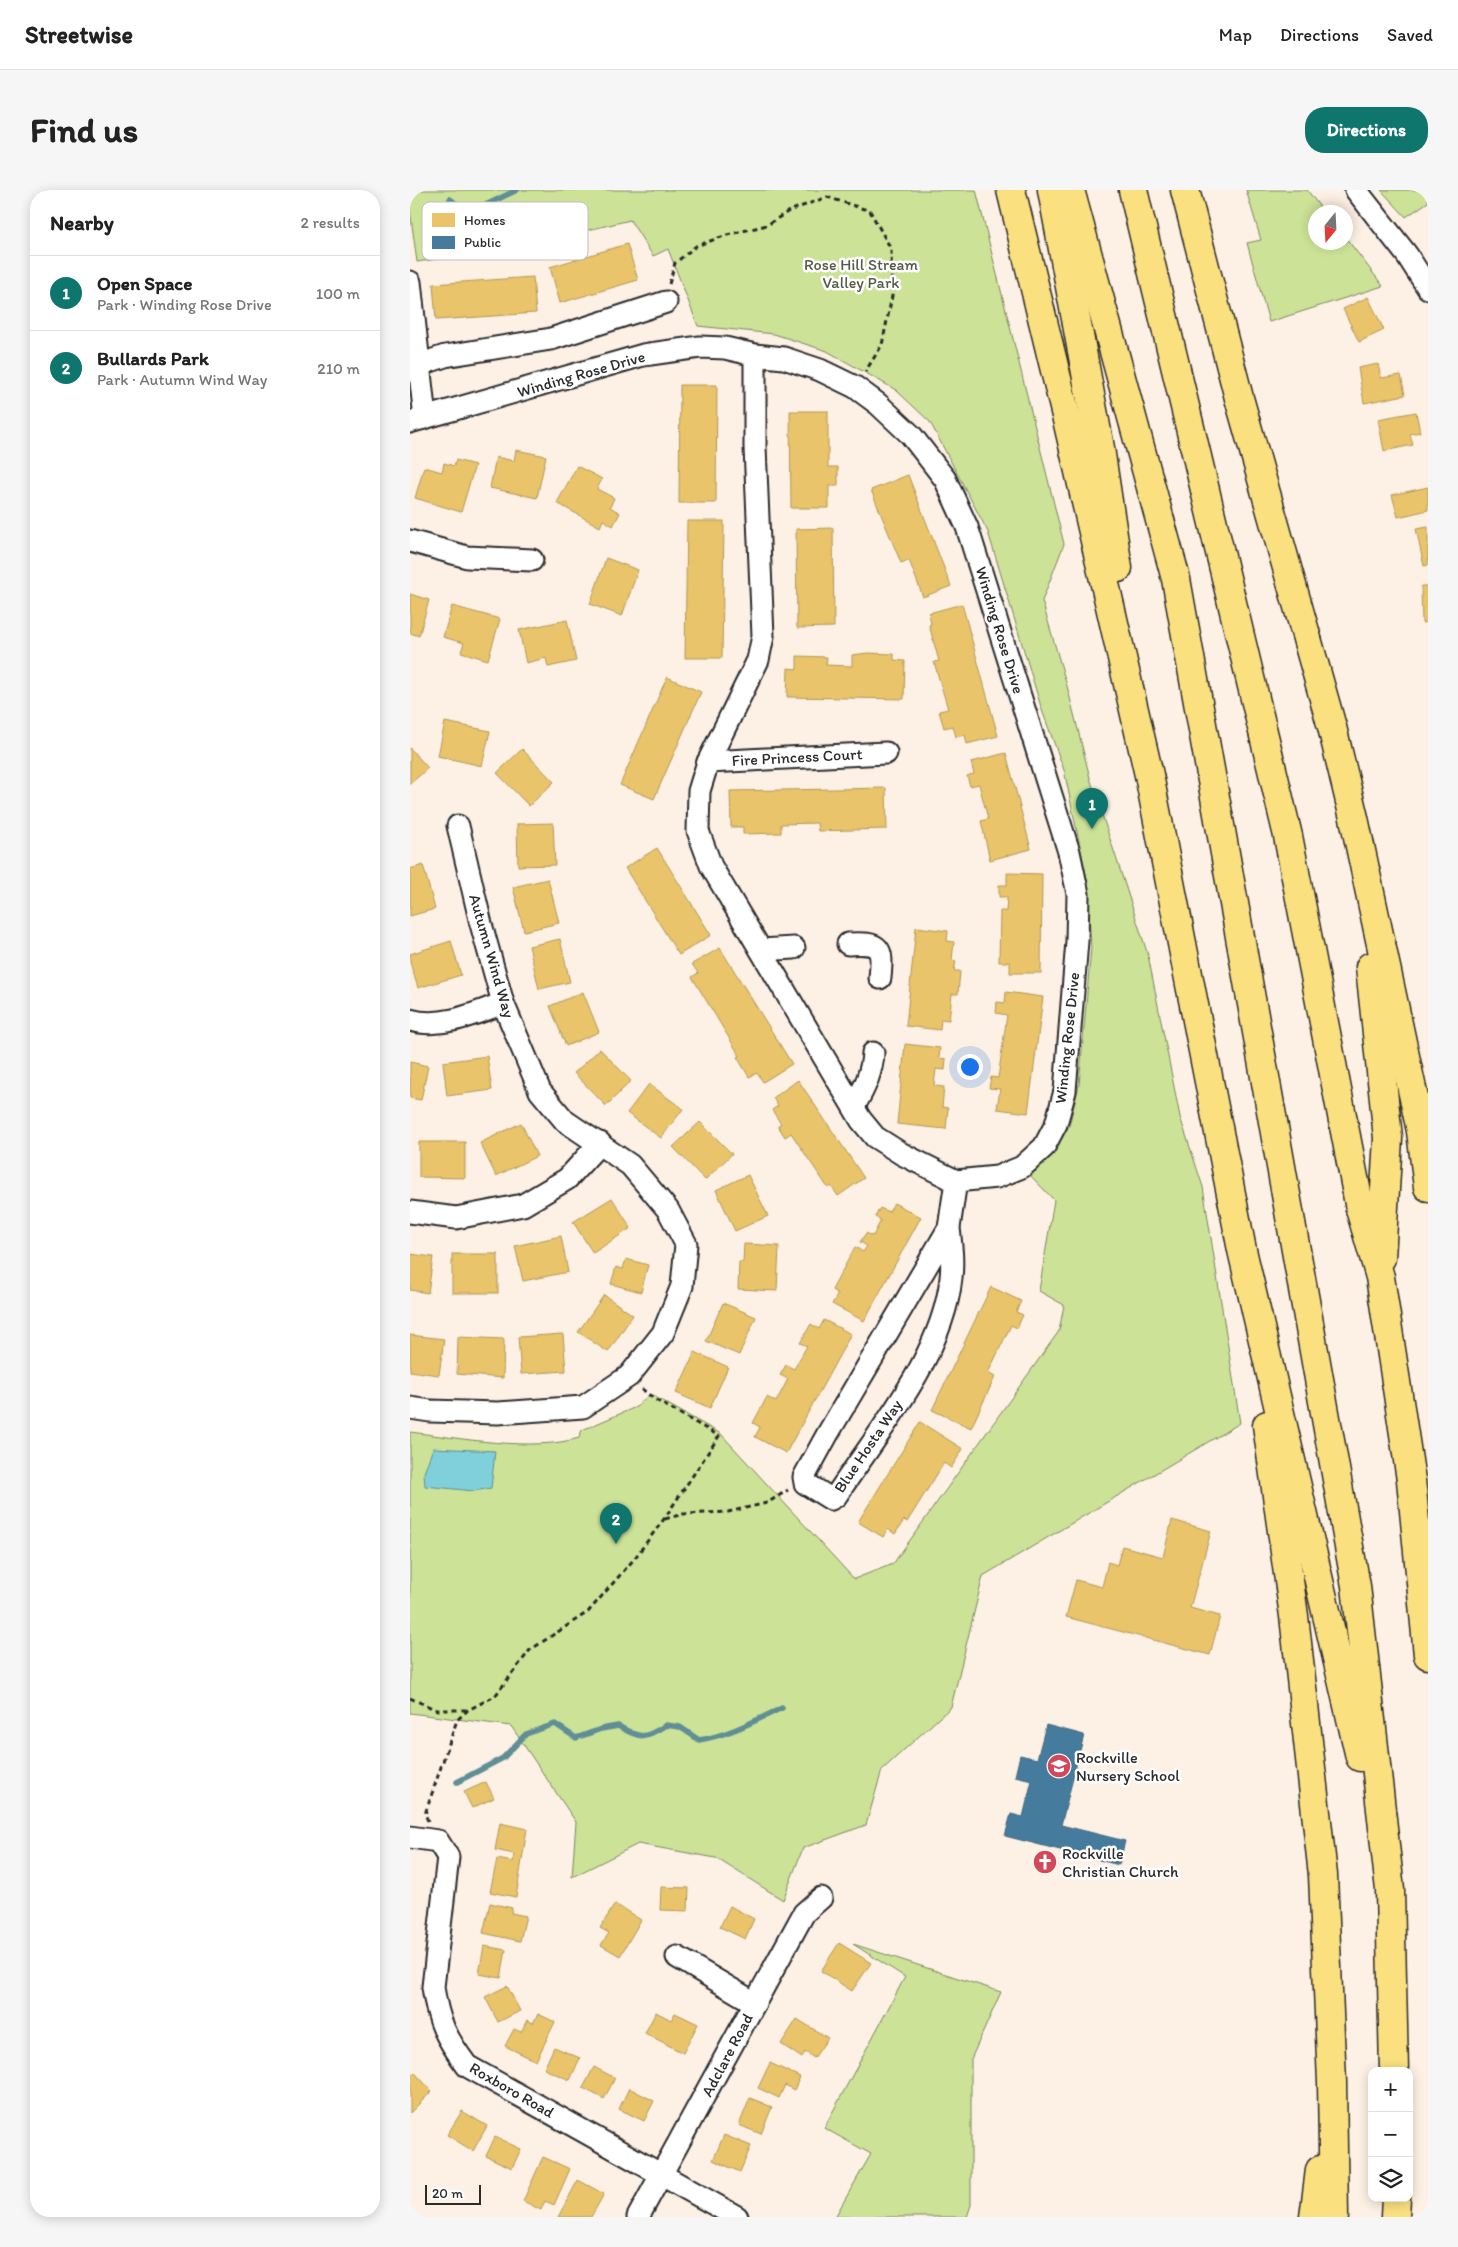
<!DOCTYPE html>
<meta charset="utf-8">
<style>
:root{--surface:#fff;--page:#f6f6f6;--text:#222;--muted:#767676;--line:#e0e0e0;--accent:#0f766e}
body{margin:0;font-family:Itim,sans-serif;background:var(--page);color:var(--text)}
.controls{position:absolute;right:15px;bottom:15px;display:grid;overflow:hidden;border-radius:10px;box-shadow:0 2px 12px #0003}
.controls button{width:45px;height:45px;display:grid;place-items:center;padding:0;border:0;border-bottom:1px solid var(--line);background:var(--surface);color:var(--text);font:25px sans-serif}
.compass{position:absolute;left:898px;top:15px;width:45px;height:45px;border-radius:50%;background:var(--surface);box-shadow:0 2px 12px #0003;rotate:198deg}
.scale{position:absolute;left:15px;bottom:12px;width:56px;box-sizing:border-box;padding-left:5px;border:2px solid #2b2b2b;border-top:0;font-size:14px;line-height:18px;white-space:nowrap;color:#2b2b2b;-webkit-text-stroke:4px #fff;paint-order:stroke}
.you{position:absolute;left:559px;top:876px;width:18px;height:18px;margin:-12px;border:4px solid #fff;border-radius:50%;background:#1a73e8;box-shadow:0 0 0 8px #1a73e833}
.badge{display:grid;place-items:center;width:32px;height:32px;border-radius:50%;background:var(--accent);color:#fff;font-size:16px;font-weight:700}
.pin{position:absolute;translate:-50% -41px;filter:drop-shadow(0 1px 2px #0008)}
.pin::after{content:'';position:absolute;top:26px;width:18px;height:15px;background:inherit;clip-path:polygon(0 0,100% 0,50% 100%)}
.list{margin:0;padding:0;list-style:none}
h2{display:flex;justify-content:space-between;align-items:center;height:65px;margin:0;padding:0 20px;font-size:21px}
h2 small{font-size:16px;font-weight:400;color:var(--muted)}
.list li{display:grid;grid-template-columns:32px 1fr auto;gap:15px;align-items:center;box-sizing:border-box;height:75px;padding:0 20px;border-top:1px solid var(--line)}
.list b{display:block;font-size:19px;white-space:nowrap}
.list p{margin:0;font-size:16px;white-space:nowrap;color:var(--muted)}
.list em{font-size:16px;font-style:normal;color:var(--muted)}
.icon{flex:none;width:28px;height:28px;fill:none;stroke:currentColor;stroke-width:2;stroke-linecap:round;stroke-linejoin:round}
.map{position:relative;flex:none;width:1018px;height:2027px;overflow:hidden;border-radius:20px}
header{display:flex;align-items:center;gap:30px;box-sizing:border-box;height:70px;padding:0 25px;background:var(--surface);border-bottom:1px solid var(--line)}
header strong{font-size:24px}
nav{display:flex;gap:28px;margin-inline-start:auto;font-size:18px}
.intro{display:flex;align-items:center;justify-content:space-between;box-sizing:border-box;height:120px;padding:0 30px}
h1{margin:0;font-size:35px}
.button{padding:12px 22px;border-radius:20px;background:var(--accent);color:#fff;font-size:18px;font-weight:700}
main{display:flex;gap:30px;padding:0 30px}
aside{flex:1;background:var(--surface);border-radius:20px;box-shadow:0 2px 12px #0003}
.map>svg:first-child{display:block}
.green{fill:#cbe297;stroke:#7b8661}
.water{fill:#80d0dc;stroke:#5e8e95}
.homes{fill:#e9c46a;stroke:#b09657}
.public{fill:#457b9d;stroke:#3d637b}
.lines{fill:none;stroke-linecap:round;stroke-linejoin:round}
.stream{stroke:#5e8e95;stroke-width:5.5}
.minor-casing{stroke:#2b2b2b;stroke-width:25}
.highway-casing{stroke:#2b2b2b;stroke-width:31}
.path{stroke:#2b2b2b;stroke-width:3;stroke-dasharray:5 4;stroke-linecap:butt}
.minor{stroke:#fff;stroke-width:21}
.highway{stroke:#fbe080;stroke-width:28}
.labels{text-anchor:middle;dominant-baseline:central;stroke-width:5;stroke-linejoin:round;paint-order:stroke}
.park-label{font-size:16px;fill:#535946;stroke:#fff}
.street-label{font-size:16px;fill:#2b2b2b;stroke:#fff}
.poi-label{font-size:16px;fill:#2b2b2b;stroke:#fff;text-anchor:start}
.key{fill:#fff;stroke:#bfbfbf;stroke-width:1}
.key-label{font-size:14px;fill:#2b2b2b}
</style>
<header>
<strong>Streetwise</strong>
<nav><a>Map</a><a>Directions</a><a>Saved</a></nav>
</header>
<div class="intro"><h1>Find us</h1><a class="button">Directions</a></div>
<main>
<aside>
<h2>Nearby<small>2 results</small></h2>
<ul class="list">
<li><span class="badge">1</span><div><b>Open Space</b><p>Park · Winding Rose Drive</p></div><em>100 m</em></li>
<li><span class="badge">2</span><div><b>Bullards Park</b><p>Park · Autumn Wind Way</p></div><em>210 m</em></li>
</ul>
</aside>
<div class="map">
<svg width="1018" height="2027" viewBox="0 0 1018 2027">
<rect width="100%" height="100%" fill="#fdf0e4"/>
<filter id="ink" filterUnits="userSpaceOnUse"><feTurbulence type="fractalNoise" baseFrequency=".02" numOctaves="2"/><feDisplacementMap in="SourceGraphic" scale="10" xChannelSelector="R" yChannelSelector="G"/><feConvolveMatrix kernelMatrix="1 2 1 2 8 2 1 2 1" color-interpolation-filters="sRGB"/></filter>
<g filter="url(#ink)">
<!-- green -->
<g class="green">
<path d="M0 0H566L654 354 632 411 657 496 680 588 738 765 770 927 793 997 830 1233 573 1386 541 1517 472 1580 456 1635 393 1658 373 1710 306 1668 228 1654 162 1687 166 1632 101 1536 0 1523V1242C49 1248 123 1262 169 1248L172 1240 226 1217 240 1204 311 1244 444 1389 483 1374 649 1141 654 1115 629 1101 644 1010 618 983 634 973 646 958 659 936 669 895 681 758 677 689 654 580 632 520 578 342 520 232 486 200 417 161 364 144 288 136 258 59 243 66 220 30 111 56 7 72 0 20Z"/>
<path d="M836 0H897L914 22H906V52H936V48L973 96 859 132 837 53 851 50Z"/>
<path d="M971 0H1018V12L996 27Z"/>
<path d="M443 1754 591 1802 561 1869V2015L557 2027H425L461 1964 414 1938 495 1787Z"/>
</g>
<!-- water -->
<path class="water" d="M23 1258 85 1261 81 1298 64 1301 15 1296 14 1283Z"/>
<!-- homes -->
<g class="homes">
<path d="M217 54 228 90 150 113 140 77Z"/>
<path d="M123 87 126 123 26 130 23 94Z"/>
<path d="M958 107 974 140 949 152 933 119Z"/>
<path d="M968 174 971 188 991 185 995 205 954 213 948 178Z"/>
<path d="M270 195H307L306 313H269Z"/>
<path d="M380 221H418V277H428V296H419V318H381Z"/>
<path d="M1006 222 1010 242 1000 244 1003 255 974 261 968 229Z"/>
<path d="M106 260 136 266 127 308 80 298 86 267 104 271Z"/>
<path d="M46 270 65 275 51 322 5 308 14 277 32 282 34 273 44 276Z"/>
<path d="M167 276 192 289 187 299 204 308 200 317 210 323 203 336 193 330 190 337 147 313Z"/>
<path d="M498 285 541 396 513 407 499 370 491 373 461 300Z"/>
<path d="M1018 297V320L988 327 982 305Z"/>
<path d="M277 331H314L312 468H275Z"/>
<path d="M1018 337V375L1014 376 1006 339Z"/>
<path d="M423 338 424 437 387 438 386 339Z"/>
<path d="M196 368 228 380 212 426 180 414Z"/>
<path d="M1011 396H1018V432L1012 433Z"/>
<path d="M0 404 19 410 9 446 0 443Z"/>
<path d="M552 414 588 546 557 554 555 545 546 547 543 536 534 538 529 521 538 519 524 472 529 471 519 435 521 434 519 423Z"/>
<path d="M42 416 90 429 78 470 51 462 54 453 33 447Z"/>
<path d="M157 430 166 471 138 477 136 468 116 473 109 440Z"/>
<path d="M458 463 484 464V470L495 471 494 509 377 507 378 478 387 479V466L417 467 416 475 442 476V465Z"/>
<path d="M257 487 291 502 244 609 210 595Z"/>
<path d="M35 532 80 541 72 576 28 566Z"/>
<path d="M0 558 18 578 0 594Z"/>
<path d="M112 559 144 592 119 616 87 583Z"/>
<path d="M596 563 621 659 580 670 571 631 578 629 569 594 560 596 557 586 564 584 561 572Z"/>
<path d="M476 598 477 639 408 641 407 633 371 634V643L333 644V637H321L320 601Z"/>
<path d="M143 633 145 675 108 676 107 634Z"/>
<path d="M247 658 301 745 269 765 215 678Z"/>
<path d="M13 675 25 719 0 726V679Z"/>
<path d="M597 683 632 684 631 783H600V772H589L590 721H596L597 707H589V695H597Z"/>
<path d="M138 689 149 733 114 741 103 697Z"/>
<path d="M506 737 538 741 537 751 544 752 542 770 546 771 544 781H550L548 804H542L539 830 531 829 530 840 496 836Z"/>
<path d="M150 749 160 792 129 799 119 756Z"/>
<path d="M41 751 51 785 8 798 0 772V764Z"/>
<path d="M310 758 382 874 353 892 347 883 339 887 327 867 330 866 282 787 288 783 282 774Z"/>
<path d="M173 802 189 842 156 856 140 816Z"/>
<path d="M596 802 633 807 618 923 587 919 590 899 579 898 581 887 588 888 597 825 586 823 587 812 595 813Z"/>
<path d="M495 854 530 858 529 868 536 869 535 880 526 879 524 896 534 897 532 917 538 918 536 939 487 934Z"/>
<path d="M190 859 221 891 196 916 164 883Z"/>
<path d="M77 866 82 900 37 906 33 872Z"/>
<path d="M0 872 18 876 11 910 0 908Z"/>
<path d="M388 890 454 988 428 1006 421 996 418 998 381 943 375 947 368 936 371 934 362 920 368 916 363 908Z"/>
<path d="M239 894 273 919 251 948 217 923Z"/>
<path d="M290 932 322 964 295 990 263 957Z"/>
<path d="M111 933 127 966 86 986 70 953Z"/>
<path d="M9 952H55V988L9 987Z"/>
<path d="M338 985 358 1026 325 1041 306 1000Z"/>
<path d="M202 1008 221 1038 183 1063 163 1032Z"/>
<path d="M484 1013 511 1027 454 1131 422 1114 428 1104 422 1100 445 1057 453 1062 457 1056 450 1052 456 1043 463 1046 471 1030 465 1027 470 1018 479 1022Z"/>
<path d="M151 1046 158 1082 113 1091 105 1056Z"/>
<path d="M334 1054 369 1056 367 1101 328 1099 329 1072H333Z"/>
<path d="M0 1064 23 1067 18 1103 0 1100Z"/>
<rect x="42" y="1064" width="46" height="39"/>
<path d="M216 1069 238 1075 231 1102 201 1094 206 1077 213 1079Z"/>
<path d="M581 1097 611 1111 606 1122 613 1125 607 1138 601 1135 578 1183 585 1187 561 1238 522 1220Z"/>
<path d="M194 1105 223 1125 198 1162 168 1142Z"/>
<path d="M313 1113 346 1127 329 1165 296 1151Z"/>
<path d="M414 1130 441 1144 376 1263 345 1247 350 1237 343 1233 357 1207 366 1212 378 1189 370 1185 376 1175 384 1179 397 1156 390 1153 401 1134 409 1139Z"/>
<path d="M153 1144 156 1181 111 1184 108 1147Z"/>
<path d="M0 1145 34 1149 29 1185 0 1181Z"/>
<path d="M48 1147 94 1149 93 1188 47 1184Z"/>
<path d="M285 1162 318 1177 300 1218 266 1203Z"/>
<path d="M510 1232 553 1259 541 1278 534 1273 497 1332 494 1330 485 1344 478 1339 473 1347 448 1332Z"/>
<path d="M762 1330 801 1341 780 1418 810 1426 800 1465 656 1427 666 1390 692 1397 698 1372 707 1375 712 1356 753 1367Z"/>
<path d="M76 1592 84 1608 62 1618 54 1602Z"/>
<path d="M90 1633 117 1639 106 1707 80 1702 87 1669 103 1672 104 1664 85 1660Z"/>
<path d="M251 1697 279 1698 278 1721 250 1720Z"/>
<path d="M80 1713 102 1718 101 1723 116 1726 110 1751 73 1743Z"/>
<path d="M205 1714 231 1730 210 1766 191 1755 199 1743 190 1738Z"/>
<path d="M320 1716 344 1729 335 1749 310 1737Z"/>
<path d="M429 1753 461 1773 442 1801 411 1781Z"/>
<path d="M74 1756 96 1760 91 1788 69 1784Z"/>
<path d="M97 1796 110 1821 88 1832 75 1807Z"/>
<path d="M246 1822 261 1830 265 1823 288 1834 273 1863 235 1843Z"/>
<path d="M128 1824 145 1832 126 1871 95 1856 104 1839 111 1842 117 1830 123 1833Z"/>
<path d="M387 1829 418 1848 404 1868 395 1862 392 1868 371 1854Z"/>
<path d="M144 1857 170 1868 160 1890 134 1879Z"/>
<path d="M360 1873 390 1887 384 1900 375 1895 369 1908 348 1898Z"/>
<path d="M184 1877 205 1888 194 1909 173 1898Z"/>
<path d="M5 1883 22 1901 0 1923V1887Z"/>
<path d="M219 1898 244 1911 234 1931 209 1919Z"/>
<path d="M340 1908 362 1917 351 1944 329 1935Z"/>
<path d="M52 1921 77 1936 63 1961 37 1945Z"/>
<path d="M314 1945 341 1956 330 1982 303 1970Z"/>
<path d="M85 1947 111 1959 102 1978 76 1966Z"/>
<path d="M133 1967 160 1979 144 2015 135 2011 131 2020 113 2011Z"/>
<path d="M168 1990 194 2004 181 2027H148Z"/>
</g>
<!-- public -->
<path class="public" d="M636 1535 674 1545 651 1635 715 1651 709 1675 595 1646 601 1624 613 1627 622 1590 605 1586 610 1565 627 1569Z"/>
<g class="lines">
<!-- stream -->
<g class="stream">
<path d="M40 9 59 23 107 0"/>
<path d="M47 1592 93 1568 116 1544 145 1534 166 1548 191 1539 208 1536C232 1549 233 1549 256 1535L270 1537 289 1550C319 1545 344 1531 372 1518"/>
</g>
<!-- minor casing -->
<g class="minor-casing">
<g id="minor">
<path d="M946 0 997 65 1018 98"/>
<path d="M0 92 15 228"/>
<path d="M0 178 35 166 141 149 256 112"/>
<path d="M0 232 233 165 290 157 315 158 345 165 374 168 410 180 445 197 468 214 501 245 535 289 557 337 659 662 668 704 667 751 655 901 646 934 634 957 612 977 587 987 546 991 492 964 465 947 451 930 301 676 288 641 289 601 298 572 348 470 353 446 345 257V165"/>
<path d="M0 351 57 367 122 370"/>
<path d="M298 572 476 563"/>
<path d="M438 754C471 752 473 757 470 788"/>
<path d="M351 760 384 758"/>
<path d="M0 830C31 839 64 824 93 813"/>
<path d="M444 916C454 900 462 883 463 863"/>
<path d="M0 1022 46 1028 113 1015 157 989 190 953"/>
<path d="M539 1038C541 1055 543 1071 541 1088 533 1166 468 1242 426 1306L421 1309 395 1293 394 1287 417 1245 539 1038 546 991"/>
<path d="M0 1218 20 1221 88 1223 173 1217 219 1186 253 1143 272 1096 276 1054 258 1020 220 975 155 931 130 901 93 813 71 734 48 636"/>
<path d="M0 1647 28 1651 38 1667 23 1797C28 1832 36 1848 57 1876L327 2027"/>
<path d="M267 1767 345 1813"/>
<path d="M228 2027 394 1723 411 1708"/>
</g>
</g>
<!-- highway casing -->
<g class="highway-casing">
<g id="highway">
<path d="M601 0 659 238 739 585 832 1060 950 1567"/>
<path d="M642 0 690 258 708 378"/>
<path d="M660 0 766 389 946 1396 980 1700 984 1881"/>
<path d="M723 0 878 646 950 1019 970 1087 1001 1290 1018 1465"/>
<path d="M775 0 829 208 922 537 944 628 1011 941 1018 997"/>
<path d="M960 777 978 948 971 1068"/>
<path d="M857 1235 884 1426 913 1685 922 1892 924 2027"/>
<path d="M904 2027 910 1980"/>
<path d="M985 2027 986 2008"/>
</g>
</g>
<!-- path -->
<g class="path">
<path d="M259 94 265 73 286 56 317 45 357 35 379 21 417 7 460 21 481 59 482 106 472 155 455 182"/>
<path d="M255 1329 273 1324 318 1322 357 1313 378 1300"/>
<path d="M0 1508 27 1520H57"/>
<path d="M18 1631 15 1624 47 1530 58 1520 85 1506 120 1460 178 1422 224 1369 254 1329 309 1246 244 1209 232 1199"/>
</g>
<!-- minor -->
<use href="#minor" class="minor"/>
<!-- highway -->
<use href="#highway" class="highway"/>
</g>
</g>
<!-- icons -->
<defs>
<g id="school-disc" transform="scale(1.25)"><circle r="9.5" fill="#d1495b" stroke="#fff"/><path d="M0-5L7-2L0 1L-7-2ZM-4 1L0 2.5L4 1V4Q0 6-4 4Z" fill="#fff"/></g>
<g id="church-disc" transform="scale(1.25)"><circle r="9.5" fill="#d1495b" stroke="#fff"/><path d="M-1.2-6h2.4v3.5h3.3v2.4h-3.3V6h-2.4V-.1h-3.3v-2.4h3.3Z" fill="#fff"/></g>
</defs>
<g fill-rule="evenodd">
<use href="#school-disc" x="649" y="1576"/>
<use href="#church-disc" x="635" y="1672"/>
</g>
<g class="labels">
<!-- park labels -->
<g class="park-label">
<text x="451" y="74">Rose Hill Stream<tspan x="451" dy="18">Valley Park</tspan></text>
</g>
<!-- street labels -->
<g class="street-label">
<text transform="translate(171 184) rotate(-16)">Winding Rose Drive</text>
<text transform="translate(590 440) rotate(73)">Winding Rose Drive</text>
<text transform="translate(387 567) rotate(-3)">Fire Princess Court</text>
<text transform="translate(82 766) rotate(74)">Autumn Wind Way</text>
<text transform="translate(657 848) rotate(-84)">Winding Rose Drive</text>
<text transform="translate(458 1256) rotate(-56)">Blue Hosta Way</text>
<text transform="translate(317 1865) rotate(-62)">Adclare Road</text>
<text transform="translate(102 1900) rotate(30)">Roxboro Road</text>
</g>
<!-- poi labels -->
<g class="poi-label">
<text x="666" y="1567">Rockville<tspan x="666" dy="18">Nursery School</tspan></text>
<text x="652" y="1663">Rockville<tspan x="652" dy="18">Christian Church</tspan></text>
</g>
</g>
<!-- legend -->
<rect x="12" y="12" width="166" height="58" rx="8" class="key"/>
<rect x="22" y="23" width="23" height="14" fill="#e9c46a"/>
<rect x="22" y="46" width="23" height="13" fill="#457b9d"/>
<g class="key-label">
<text x="54" y="35">Homes</text>
<text x="54" y="57">Public</text>
</g>
</svg>
<div class="controls">
<button>+</button>
<button>−</button>
<button><svg class="icon" aria-label="layers" viewBox="0 0 24 24"><path d="M12 4l9 5-9 5-9-5zM3 14l9 5 9-5"/></svg></button>
</div>
<svg class="compass" viewBox="-18 -18 36 36"><path d="M0-13l5 13h-10z" fill="#e53935"/><path d="M0 13l5-13h-10z" fill="#767676"/></svg>
<div class="scale">20 m</div>
<div class="you"></div>
<div class="pin badge" style="left:682px;top:639px">1</div>
<div class="pin badge" style="left:206px;top:1354px">2</div>
</div>
</main>
